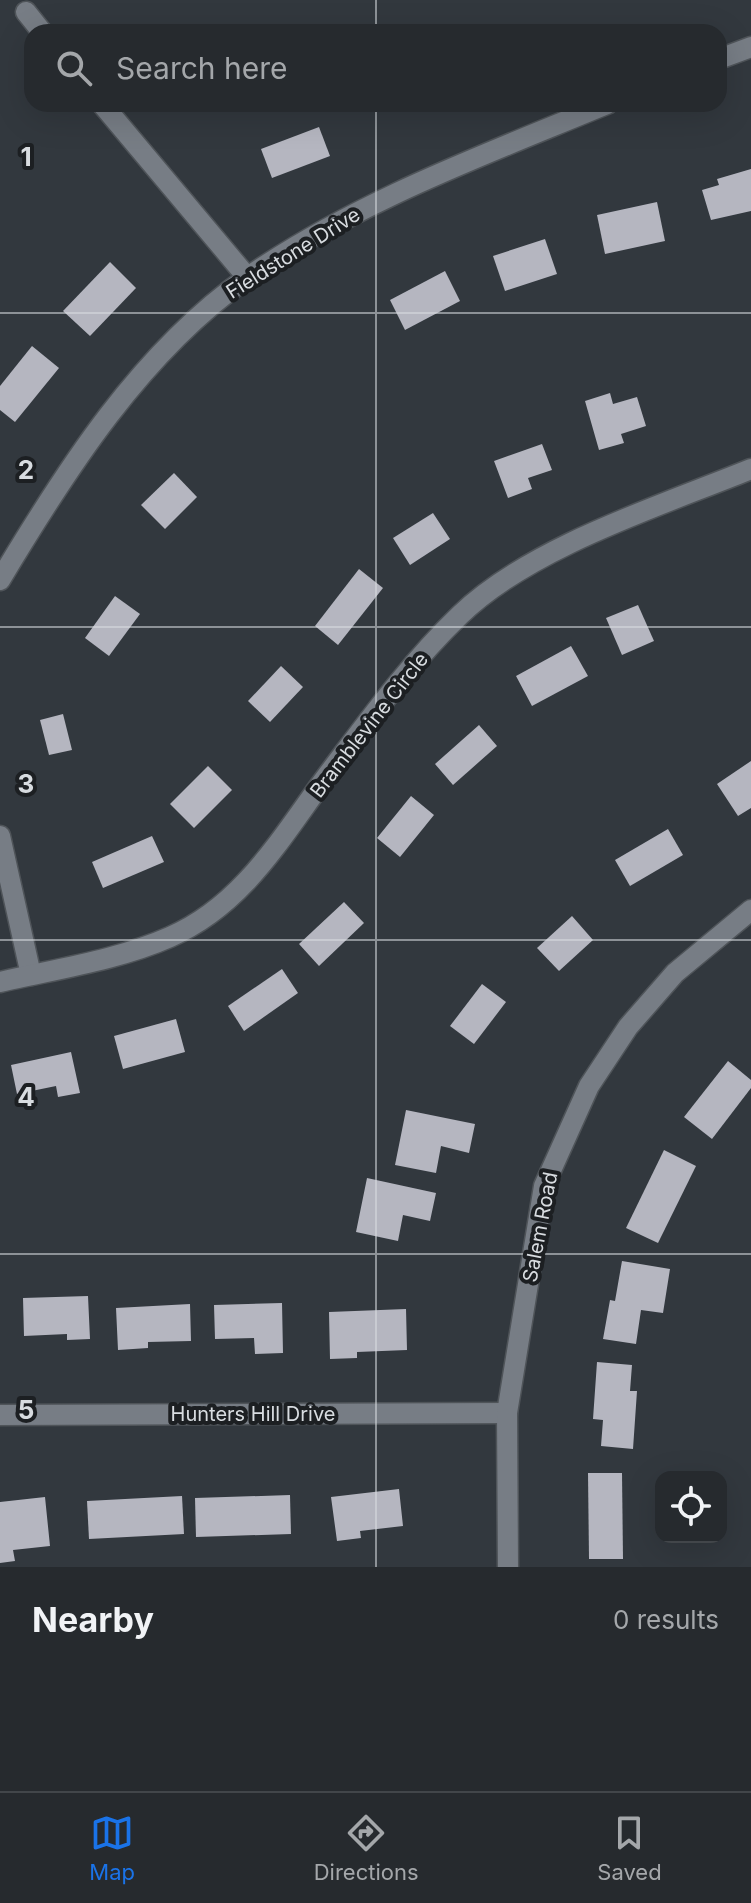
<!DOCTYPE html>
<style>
:root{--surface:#262a2e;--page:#2e3236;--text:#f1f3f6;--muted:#a4a7aa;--line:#42464a;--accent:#1a73e8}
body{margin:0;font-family:Inter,sans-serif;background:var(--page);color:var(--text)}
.controls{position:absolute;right:24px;bottom:24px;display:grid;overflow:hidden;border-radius:16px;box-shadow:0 8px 32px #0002}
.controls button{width:72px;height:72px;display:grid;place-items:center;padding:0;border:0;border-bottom:2px solid var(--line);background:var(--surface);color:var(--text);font:40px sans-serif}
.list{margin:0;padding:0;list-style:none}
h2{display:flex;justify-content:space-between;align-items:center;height:104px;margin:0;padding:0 32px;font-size:34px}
h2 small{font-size:26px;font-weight:400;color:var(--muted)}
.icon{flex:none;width:44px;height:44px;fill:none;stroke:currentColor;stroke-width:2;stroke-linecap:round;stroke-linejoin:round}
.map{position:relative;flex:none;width:751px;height:1567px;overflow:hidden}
.search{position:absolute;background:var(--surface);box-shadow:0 8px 32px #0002;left:24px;right:24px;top:24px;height:88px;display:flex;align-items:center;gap:20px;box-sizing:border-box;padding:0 28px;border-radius:24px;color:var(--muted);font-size:30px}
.sheet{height:224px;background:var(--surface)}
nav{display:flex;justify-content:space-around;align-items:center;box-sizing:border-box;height:112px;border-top:2px solid var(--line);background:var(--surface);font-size:22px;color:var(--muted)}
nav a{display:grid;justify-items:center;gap:4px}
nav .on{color:var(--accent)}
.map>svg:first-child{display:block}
.building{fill:#b5b6c0}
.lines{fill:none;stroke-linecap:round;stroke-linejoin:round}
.minor-casing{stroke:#4f5459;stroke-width:23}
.tertiary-casing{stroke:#4f5459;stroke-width:23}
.minor{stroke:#777d85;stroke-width:20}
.tertiary{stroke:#777d85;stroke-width:20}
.grid{fill:none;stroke:#d8dce0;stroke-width:2;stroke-opacity:0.55}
.labels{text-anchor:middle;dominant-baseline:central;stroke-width:8;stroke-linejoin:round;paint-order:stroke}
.street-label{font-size:20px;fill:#d8dce0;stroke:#1c1f22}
.grid-label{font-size:26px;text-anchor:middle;font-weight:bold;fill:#d8dce0;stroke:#1c1f22;stroke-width:8;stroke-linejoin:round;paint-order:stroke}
</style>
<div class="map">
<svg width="751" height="1567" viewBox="0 0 751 1567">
<rect width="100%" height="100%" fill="#32383e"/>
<!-- building -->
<g class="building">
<path d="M319 127 330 156 272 178 261 149Z"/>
<path d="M751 169V211L711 220 702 190 719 185 717 179Z"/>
<path d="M657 202 665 241 605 254 597 215Z"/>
<path d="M545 239 557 274 505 291 493 256Z"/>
<path d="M110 262 136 288 90 336 63 311Z"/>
<path d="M445 271 460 301 405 330 390 300Z"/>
<path d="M32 346 59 368 15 422 0 410V386Z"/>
<path d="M610 393 613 404 637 397 646 426 621 434 624 443 599 450 585 401Z"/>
<path d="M542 444 552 470 528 478 532 489 508 498 494 461Z"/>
<path d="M174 473 197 497 165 529 141 505Z"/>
<path d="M433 513 450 539 410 565 393 538Z"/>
<path d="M359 569 383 588 338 645 315 626Z"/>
<path d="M115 596 140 614 109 656 85 638Z"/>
<path d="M638 605 654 641 622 655 606 618Z"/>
<path d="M571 646 588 676 532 706 516 676Z"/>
<path d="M281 666 303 687 270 722 248 701Z"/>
<path d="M63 714 72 750 49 755 40 720Z"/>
<path d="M479 725 497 746 453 785 435 764Z"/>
<path d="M751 761V808L738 816 717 784Z"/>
<path d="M208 766 232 790 194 828 170 804Z"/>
<path d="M411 796 434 815 400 857 377 838Z"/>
<path d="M668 829 683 855 630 886 615 860Z"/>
<path d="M152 836 164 862 103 888 92 862Z"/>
<path d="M344 902 364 923 319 966 299 944Z"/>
<path d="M572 916 593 940 559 971 537 948Z"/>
<path d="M282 969 298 993 244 1031 228 1006Z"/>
<path d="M482 984 506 1002 474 1044 450 1026Z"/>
<path d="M176 1019 185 1052 123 1069 114 1036Z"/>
<path d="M71 1052 80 1093 58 1097 56 1086 17 1094 11 1065Z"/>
<path d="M728 1061 751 1080V1088L712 1139 684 1117Z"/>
<path d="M406 1110 475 1124 469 1153 441 1146 436 1173 395 1165Z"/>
<path d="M664 1150 696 1166 658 1243 626 1228Z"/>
<path d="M367 1178 436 1193 430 1221 403 1215 398 1241 356 1232Z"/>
<path d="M622 1261 670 1269 663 1313 641 1310 636 1344 603 1339 610 1300 615 1301Z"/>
<path d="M88 1296 90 1339 67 1340V1334L24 1336 23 1298Z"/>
<path d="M282 1303 283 1353 255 1354 254 1338 215 1339 214 1305Z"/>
<path d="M190 1304 191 1341 148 1342V1348L118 1350 116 1308Z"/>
<path d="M406 1309 407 1350 357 1352V1358L330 1359 329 1312Z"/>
<path d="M597 1362 632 1365 630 1391H637L633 1449 601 1446 603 1420 593 1419Z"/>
<path d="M588 1473H622L623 1559H589Z"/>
<path d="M399 1489 403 1526 360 1531 361 1538 337 1541 331 1497Z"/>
<path d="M290 1495 291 1534 196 1537 195 1498Z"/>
<path d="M182 1496 184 1534 89 1539 87 1501Z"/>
<path d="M45 1497 50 1546 13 1550 15 1561 0 1563V1502Z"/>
</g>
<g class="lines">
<!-- minor casing -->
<g class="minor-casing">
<g id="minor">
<path d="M26 12 42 32"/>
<path d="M719 59 751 47"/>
<path d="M102 104 247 277"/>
<path d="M0 580C66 470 141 352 248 277 358 201 484 155 607 104"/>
<path d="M0 836 31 975"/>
<path d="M0 982C56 969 118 960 170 937 246 904 284 832 332 769 372 716 412 661 460 615 530 547 660 506 751 469"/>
<path d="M0 1415 507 1413"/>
</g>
</g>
<!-- tertiary casing -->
<g class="tertiary-casing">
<path id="tertiary" d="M508 1567 507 1413 544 1186 589 1086 628 1027 675 973 751 910"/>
</g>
<!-- minor -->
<use href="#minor" class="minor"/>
<!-- tertiary -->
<use href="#tertiary" class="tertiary"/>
</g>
<!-- grid -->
<path class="grid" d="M376 0V32M376 104V1567M0 313H751M0 627H751M0 940H751M0 1254H751"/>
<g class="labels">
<!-- street labels -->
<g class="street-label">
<text transform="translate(293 253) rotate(-32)">Fieldstone Drive</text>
<text transform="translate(369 725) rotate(-52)">Bramblevine Circle</text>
<text transform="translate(540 1227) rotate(-79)">Salem Road</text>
<text x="253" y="1414">Hunters Hill Drive</text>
</g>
</g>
<g class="grid-label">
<text x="26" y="166">1</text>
<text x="26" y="479">2</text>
<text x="26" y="793">3</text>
<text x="26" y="1106">4</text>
<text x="26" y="1419">5</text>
</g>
</svg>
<div class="controls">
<button><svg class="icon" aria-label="locate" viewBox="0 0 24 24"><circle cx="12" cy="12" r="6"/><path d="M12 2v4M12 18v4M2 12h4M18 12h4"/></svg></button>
</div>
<div class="search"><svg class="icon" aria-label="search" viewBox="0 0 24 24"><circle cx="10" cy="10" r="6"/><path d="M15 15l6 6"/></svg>Search here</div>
</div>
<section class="sheet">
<h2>Nearby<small>0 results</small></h2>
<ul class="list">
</ul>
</section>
<nav>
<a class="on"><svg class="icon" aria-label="map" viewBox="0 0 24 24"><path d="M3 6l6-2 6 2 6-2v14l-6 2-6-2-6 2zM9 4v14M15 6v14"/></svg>Map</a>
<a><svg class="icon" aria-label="directions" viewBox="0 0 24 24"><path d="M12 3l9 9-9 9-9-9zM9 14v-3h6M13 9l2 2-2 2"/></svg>Directions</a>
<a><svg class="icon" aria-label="saved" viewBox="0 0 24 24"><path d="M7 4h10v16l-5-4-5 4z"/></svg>Saved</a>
</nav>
